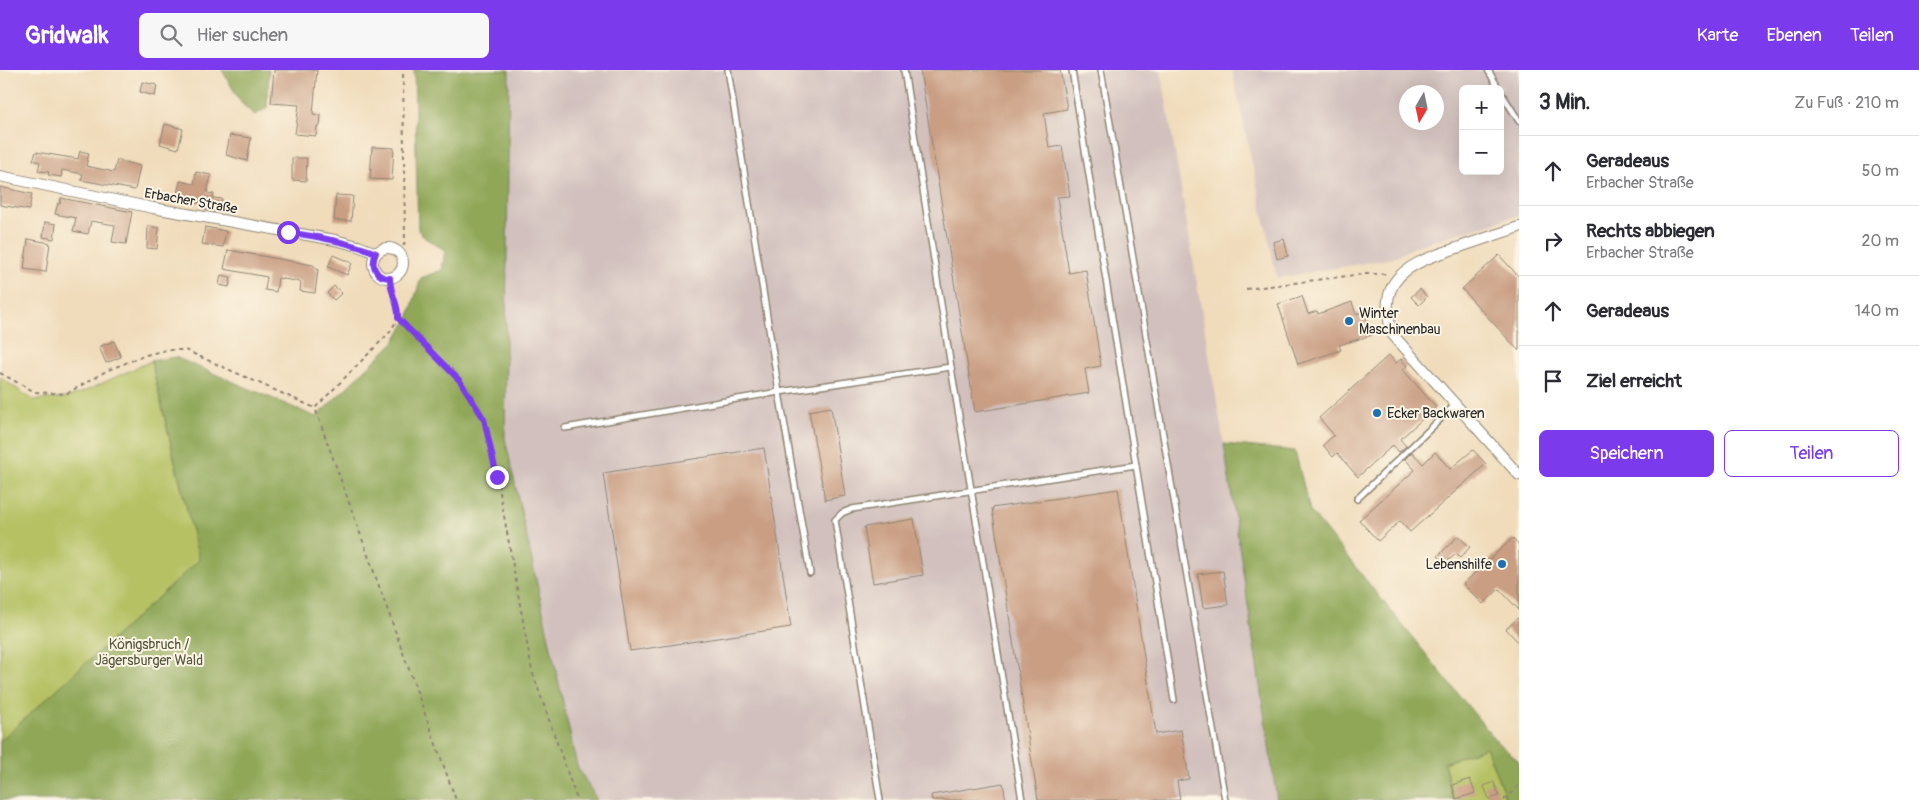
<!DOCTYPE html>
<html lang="de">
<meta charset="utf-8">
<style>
:root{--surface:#fff;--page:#f7f7f7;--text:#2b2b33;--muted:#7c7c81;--line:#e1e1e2;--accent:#7c3aed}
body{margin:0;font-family:Pangolin,sans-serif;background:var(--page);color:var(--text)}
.controls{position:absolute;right:15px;top:15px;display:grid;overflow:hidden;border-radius:8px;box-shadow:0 5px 20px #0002}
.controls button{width:45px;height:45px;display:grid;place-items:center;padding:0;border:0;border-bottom:1px solid var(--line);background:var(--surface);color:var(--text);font:25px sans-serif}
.compass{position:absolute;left:1399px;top:15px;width:45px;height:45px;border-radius:50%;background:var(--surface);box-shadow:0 5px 20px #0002;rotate:189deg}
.stop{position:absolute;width:15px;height:15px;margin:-11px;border:4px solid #7c3aed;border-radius:50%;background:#fff}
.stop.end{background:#7c3aed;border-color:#fff;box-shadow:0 1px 5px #0008}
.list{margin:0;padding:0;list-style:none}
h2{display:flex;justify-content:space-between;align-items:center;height:65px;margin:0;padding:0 20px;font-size:21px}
h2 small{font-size:16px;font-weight:400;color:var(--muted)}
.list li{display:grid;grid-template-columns:32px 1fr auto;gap:15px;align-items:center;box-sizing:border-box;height:70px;padding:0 20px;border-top:1px solid var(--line)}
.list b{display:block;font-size:19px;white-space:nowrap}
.list p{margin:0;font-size:16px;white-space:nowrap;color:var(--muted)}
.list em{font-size:16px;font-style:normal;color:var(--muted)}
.actions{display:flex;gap:10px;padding:15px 20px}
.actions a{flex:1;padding:11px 0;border:1px solid var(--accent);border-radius:8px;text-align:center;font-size:18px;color:var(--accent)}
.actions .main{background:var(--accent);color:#fff}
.icon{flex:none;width:28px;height:28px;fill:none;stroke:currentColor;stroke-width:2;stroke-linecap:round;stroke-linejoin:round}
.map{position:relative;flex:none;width:1519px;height:730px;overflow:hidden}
header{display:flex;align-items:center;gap:30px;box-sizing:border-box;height:70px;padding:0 25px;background:var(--accent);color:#fff}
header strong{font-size:24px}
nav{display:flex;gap:28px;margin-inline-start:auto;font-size:18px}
.search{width:350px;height:45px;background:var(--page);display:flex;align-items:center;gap:12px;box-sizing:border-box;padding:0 18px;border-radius:8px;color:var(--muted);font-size:19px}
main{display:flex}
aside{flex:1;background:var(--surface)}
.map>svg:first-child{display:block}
.industrial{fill:#d1c0bd;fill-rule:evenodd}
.green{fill:#b5c163;stroke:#707647}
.forest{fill:#90a759;stroke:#5e6942}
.building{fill:#c99e83}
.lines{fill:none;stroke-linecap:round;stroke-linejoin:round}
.service-casing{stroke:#8e8473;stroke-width:8}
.minor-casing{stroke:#8e8473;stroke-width:12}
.path{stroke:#8e8473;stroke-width:2;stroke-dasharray:4 4;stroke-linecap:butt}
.service{stroke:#fff;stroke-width:5}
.minor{stroke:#fff;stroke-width:10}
.route{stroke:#7c3aed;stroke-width:6}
.poi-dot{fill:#1f6fb2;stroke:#fcf5e5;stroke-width:2}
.labels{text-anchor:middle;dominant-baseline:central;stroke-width:4;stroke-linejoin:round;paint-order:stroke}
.street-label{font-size:14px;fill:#2b2b2b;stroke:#fcf5e5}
.poi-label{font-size:14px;fill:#2b2b2b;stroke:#fcf5e5;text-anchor:start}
.park-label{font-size:14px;fill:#54583c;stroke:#fcf5e5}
</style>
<header>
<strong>Gridwalk</strong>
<div class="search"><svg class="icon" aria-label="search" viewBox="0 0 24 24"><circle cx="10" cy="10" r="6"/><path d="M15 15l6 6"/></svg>Hier suchen</div>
<nav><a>Karte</a><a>Ebenen</a><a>Teilen</a></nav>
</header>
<main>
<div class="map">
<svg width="1519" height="730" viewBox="0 0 1519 730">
<rect width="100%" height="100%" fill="#fcf5e5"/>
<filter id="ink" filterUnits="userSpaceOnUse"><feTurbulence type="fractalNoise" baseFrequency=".02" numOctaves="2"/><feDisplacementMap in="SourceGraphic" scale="10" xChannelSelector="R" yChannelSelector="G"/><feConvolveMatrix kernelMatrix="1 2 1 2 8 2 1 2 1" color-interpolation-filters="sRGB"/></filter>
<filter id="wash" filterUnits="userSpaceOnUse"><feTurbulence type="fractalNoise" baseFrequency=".0096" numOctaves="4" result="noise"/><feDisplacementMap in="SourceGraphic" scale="20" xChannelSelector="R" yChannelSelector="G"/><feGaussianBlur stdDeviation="1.12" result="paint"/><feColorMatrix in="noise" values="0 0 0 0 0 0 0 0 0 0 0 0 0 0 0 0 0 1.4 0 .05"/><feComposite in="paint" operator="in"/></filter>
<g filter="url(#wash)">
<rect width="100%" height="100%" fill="#f0dcbb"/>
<!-- industrial -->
<g class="industrial">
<path d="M509 0H1161L1224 374 1277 730H597L577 697 505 368Z"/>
<path d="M1232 0H1519V145L1413 177 1394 188 1277 208ZM1463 19H1500V101H1463ZM1406 22H1436V52H1406Z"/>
</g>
<!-- green -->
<g class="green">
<path d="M151 291 184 429 564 664 0 730V307L33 330 65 328 83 322Z"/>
<path d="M1486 677 1505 726V730H1454L1444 693Z"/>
</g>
<!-- forest -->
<g class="forest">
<path d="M222 0H269L267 38 255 45 241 33Z"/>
<path d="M414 0H509L505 368 577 696 597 730H0V671L199 490 151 291 175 287 316 347 394 272 408 249 421 208 442 200 445 180 425 168 418 160Z"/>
<path d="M1224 374 1295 381 1310 441 1498 673 1519 691V730H1505V726L1486 677 1444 693 1454 730H1277Z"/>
</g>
<g id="blocks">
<!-- building -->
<g class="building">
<path d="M274 0H317L313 44 321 45 320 56H317L316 66 295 64 299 35 271 33Z"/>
<path d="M920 0H1060L1067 39 1044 43 1049 78 1062 76 1070 126 1057 127 1069 203 1086 200 1101 296 1085 299 1089 323 975 342Z"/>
<path d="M142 12 157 15 155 26 140 22Z"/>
<path d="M165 54 183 59 178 79 160 74Z"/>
<path d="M230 65 251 68 247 91 226 85Z"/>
<path d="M372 77 394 78 392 110 370 109Z"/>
<path d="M80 81 89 83 86 96 114 102 117 90 140 96 135 120 81 110 83 104 62 100 61 107 48 105 49 102 38 101 40 92 33 90 36 82 78 89Z"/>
<path d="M292 88H307L306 111 292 110Z"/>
<path d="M196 102 211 105 207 123 214 124 213 128 222 129 220 142 204 139 205 134 176 128 180 111 194 114Z"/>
<path d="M0 117 32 124 29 140 0 135Z"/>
<path d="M336 125 353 126 351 151 334 150Z"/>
<path d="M61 128 132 142 126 174 112 172 115 155 91 151 88 164 73 161 76 148 55 144 58 133 60 134Z"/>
<path d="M45 152 56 154 54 169 43 167Z"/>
<path d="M148 156 159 158 157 179 147 178Z"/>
<path d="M205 157 226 161 223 177 202 174Z"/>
<path d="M28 169 50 173 46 202 24 199Z"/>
<path d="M1284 169 1288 186 1277 189 1273 172Z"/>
<path d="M228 180 313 195 318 200 315 223 300 221 301 212 278 208 276 222 265 220 267 207 224 199Z"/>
<path d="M333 185 352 193 347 205 328 197Z"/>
<path d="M1499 185 1519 207V281L1462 219Z"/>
<path d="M221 205 231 207 229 217 219 215Z"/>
<path d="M334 216 342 223 334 230 327 223Z"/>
<path d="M1420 219 1427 227 1419 235 1411 227Z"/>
<path d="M1302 226 1308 244 1317 241 1318 244 1352 232 1356 244 1364 241 1372 265 1339 275 1341 280 1298 294 1278 234Z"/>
<path d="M114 271 121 287 106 293 99 277Z"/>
<path d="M1389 285 1396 293 1401 289 1407 296 1403 300 1436 337 1400 369 1406 376 1399 382 1393 375 1358 407 1337 383 1333 387 1323 375 1334 365 1319 348Z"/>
<path d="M831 337 845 426 825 430 809 341Z"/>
<path d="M764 378 791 557 630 581 603 403Z"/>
<path d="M1473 380 1486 394 1410 462 1400 451 1378 471 1359 450 1415 400 1405 389 1412 382 1423 394 1435 382 1450 399Z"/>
<path d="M1118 419 1156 664 1181 660 1189 709 1177 711 1180 730H1038L992 438Z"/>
<path d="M914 449 923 505 873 513 864 457Z"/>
<path d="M1458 466 1470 477 1460 488 1456 484 1445 493 1438 486Z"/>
<path d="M1513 468 1519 475V540L1499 519 1483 534 1463 514Z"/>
<path d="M1223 501 1228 535 1203 538 1198 504Z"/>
<path d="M1519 547V573L1506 559Z"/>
<path d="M1470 709 1475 723 1456 729 1452 715Z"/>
<path d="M1494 712 1499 726 1489 729 1484 716Z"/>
<path d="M1003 713 1006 730H932L931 725Z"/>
</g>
</g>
</g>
<g filter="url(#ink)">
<use href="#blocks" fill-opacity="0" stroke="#8e8473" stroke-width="1"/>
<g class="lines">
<!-- service casing -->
<g class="service-casing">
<g id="service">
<path d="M728 0 779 322 810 503"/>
<path d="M904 0 951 297 1022 730"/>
<path d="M1072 0 1174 630"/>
<path d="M1101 0 1225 730"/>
<path d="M1488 0 1499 19"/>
<path d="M1500 21 1519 51"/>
<path d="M565 358 779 322 951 297"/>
<path d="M1357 429 1455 335"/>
<path d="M880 730 835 450 842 443 852 439 1136 395"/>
</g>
</g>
<!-- minor casing -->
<g class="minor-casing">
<g id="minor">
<path d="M0 106 153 138 335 170 358 176 376 183"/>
<path d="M1519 157C1498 164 1477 171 1457 178 1410 193 1373 208 1393 265L1519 405"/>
<circle cx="388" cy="193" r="15"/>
</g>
</g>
<!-- path -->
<g class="path">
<path d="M400 183 405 172 403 0"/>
<path d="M391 208 392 226 399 238 398 248 390 262 315 338 456 730"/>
<path d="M1246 219 1363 204H1389"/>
<path d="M398 248 460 311 484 349 497 407 532 601 577 730"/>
<path d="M0 303 35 322 66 324 108 300 146 285 166 280H185L315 338"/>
<path d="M1504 730 1519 715"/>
</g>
<!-- service -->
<use href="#service" class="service"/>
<!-- minor -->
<use href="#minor" class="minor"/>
</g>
</g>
<g class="lines" filter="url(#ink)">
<!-- route -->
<path class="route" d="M288 162C318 167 348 172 376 183 370 196 376 208 390 208 390 224 399 233 398 248L460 311 484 349 497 407"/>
</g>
<!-- markers -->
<g class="poi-dot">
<circle cx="1349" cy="251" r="5"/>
<circle cx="1377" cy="343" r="5"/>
<circle cx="1502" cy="494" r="5"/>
</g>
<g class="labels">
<!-- street labels -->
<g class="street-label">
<text transform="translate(191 131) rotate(10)">Erbacher Straße</text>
</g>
<!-- poi labels -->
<g class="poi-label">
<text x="1359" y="243">Winter<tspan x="1359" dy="16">Maschinenbau</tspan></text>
<text x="1387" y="343">Ecker Backwaren</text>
<text x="1492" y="494" text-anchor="end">Lebenshilfe</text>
</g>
<!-- park labels -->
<g class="park-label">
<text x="149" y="574">Königsbruch /<tspan x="149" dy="16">Jägersburger Wald</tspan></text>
</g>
</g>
</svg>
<div class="controls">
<button>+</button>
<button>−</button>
</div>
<svg class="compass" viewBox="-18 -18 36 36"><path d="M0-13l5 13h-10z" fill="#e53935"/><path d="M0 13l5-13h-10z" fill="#7c7c81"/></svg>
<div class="stop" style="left:288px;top:162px"></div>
<div class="stop end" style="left:497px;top:407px"></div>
</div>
<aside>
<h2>3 Min.<small>Zu Fuß · 210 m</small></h2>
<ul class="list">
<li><svg class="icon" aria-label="ahead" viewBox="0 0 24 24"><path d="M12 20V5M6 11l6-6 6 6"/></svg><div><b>Geradeaus</b><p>Erbacher Straße</p></div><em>50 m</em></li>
<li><svg class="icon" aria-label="right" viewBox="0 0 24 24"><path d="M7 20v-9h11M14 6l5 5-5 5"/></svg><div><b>Rechts abbiegen</b><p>Erbacher Straße</p></div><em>20 m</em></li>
<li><svg class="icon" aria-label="ahead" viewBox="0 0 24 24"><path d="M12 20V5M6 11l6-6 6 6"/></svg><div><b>Geradeaus</b></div><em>140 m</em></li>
<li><svg class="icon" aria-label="arrive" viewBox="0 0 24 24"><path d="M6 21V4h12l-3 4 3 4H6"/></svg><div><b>Ziel erreicht</b></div></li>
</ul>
<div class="actions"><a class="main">Speichern</a><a>Teilen</a></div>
</aside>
</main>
